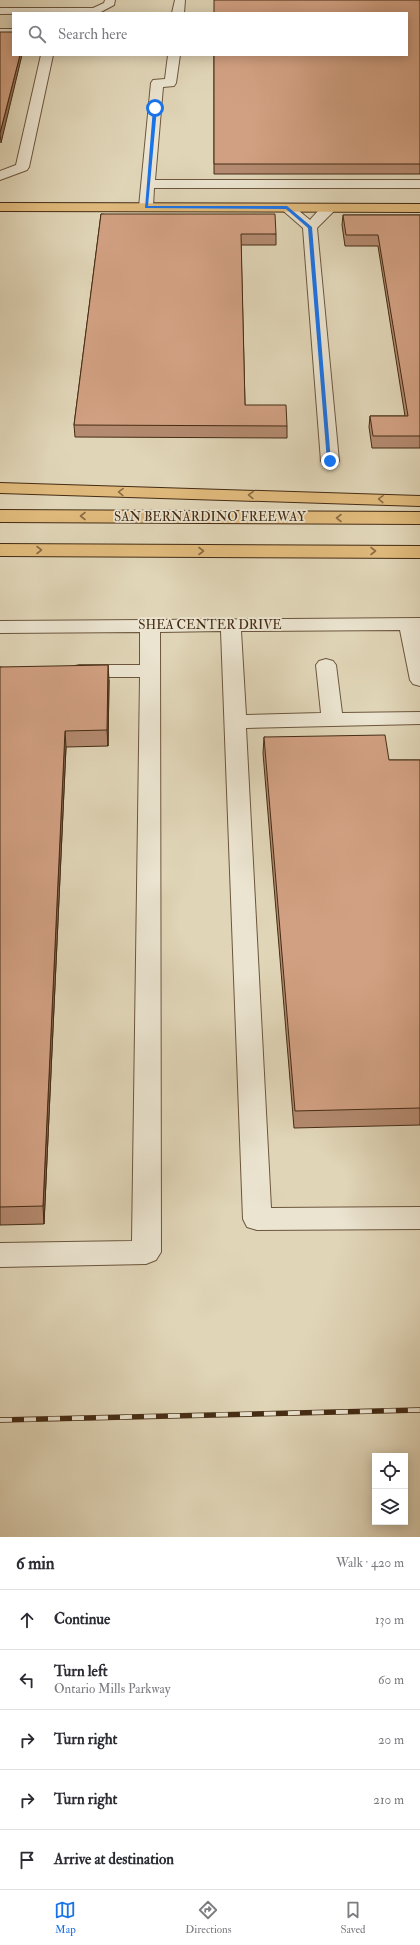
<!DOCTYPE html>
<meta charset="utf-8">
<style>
:root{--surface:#fff;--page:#f7f7f7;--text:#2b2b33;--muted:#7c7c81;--line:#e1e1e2;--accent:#1a73e8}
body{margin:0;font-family:"IM FELL Double Pica",serif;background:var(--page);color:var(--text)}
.controls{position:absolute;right:12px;bottom:12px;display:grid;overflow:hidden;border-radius:0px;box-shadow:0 2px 10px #0003}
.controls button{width:36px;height:36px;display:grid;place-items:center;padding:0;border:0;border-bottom:1px solid var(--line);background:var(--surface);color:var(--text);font:20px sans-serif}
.stop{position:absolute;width:12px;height:12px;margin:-9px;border:3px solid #1a73e8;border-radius:50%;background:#fff}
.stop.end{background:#1a73e8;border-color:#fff;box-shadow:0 1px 4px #0008}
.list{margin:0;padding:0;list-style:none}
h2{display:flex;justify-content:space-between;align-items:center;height:52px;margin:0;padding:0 16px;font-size:17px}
h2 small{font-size:13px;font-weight:400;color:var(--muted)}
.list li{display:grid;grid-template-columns:26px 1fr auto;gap:12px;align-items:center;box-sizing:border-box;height:60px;padding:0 16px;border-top:1px solid var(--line)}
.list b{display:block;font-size:15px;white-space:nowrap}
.list p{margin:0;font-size:13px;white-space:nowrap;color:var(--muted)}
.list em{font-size:13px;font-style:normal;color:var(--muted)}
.icon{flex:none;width:22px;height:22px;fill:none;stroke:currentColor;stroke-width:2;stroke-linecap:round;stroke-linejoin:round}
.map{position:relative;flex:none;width:420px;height:1537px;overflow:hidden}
.search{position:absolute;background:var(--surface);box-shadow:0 2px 10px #0003;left:12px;right:12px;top:12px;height:44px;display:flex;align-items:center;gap:10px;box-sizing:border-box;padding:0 14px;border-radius:0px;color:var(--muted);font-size:15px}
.sheet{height:352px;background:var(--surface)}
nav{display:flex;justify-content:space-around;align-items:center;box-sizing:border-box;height:56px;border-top:1px solid var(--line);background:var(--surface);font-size:11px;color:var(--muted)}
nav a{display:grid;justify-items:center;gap:2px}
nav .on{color:var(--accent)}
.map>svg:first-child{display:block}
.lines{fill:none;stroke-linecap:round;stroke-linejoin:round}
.minor-casing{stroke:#6c563d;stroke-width:2}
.major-casing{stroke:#452c14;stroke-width:2}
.highway-casing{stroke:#452c14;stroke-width:2}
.minor{fill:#ebe4d0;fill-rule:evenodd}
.major{fill:#e0ba7c;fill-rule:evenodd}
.highway{fill:#e0ba7c;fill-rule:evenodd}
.rail-casing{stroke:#452c14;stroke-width:5.5}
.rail{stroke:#ebe4d0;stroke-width:4;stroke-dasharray:12;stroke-linecap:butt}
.wall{fill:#b48a70;stroke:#452c14}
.shaded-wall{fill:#92705b;stroke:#452c14}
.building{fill:#d1a082;stroke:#452c14}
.oneway{stroke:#8b6c43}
.route{fill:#1a73e8}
.labels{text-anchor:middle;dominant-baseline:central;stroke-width:3.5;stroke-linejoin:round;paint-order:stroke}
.street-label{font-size:13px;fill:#452c14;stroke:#ebe4d0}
</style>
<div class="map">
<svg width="420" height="1537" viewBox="0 0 420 1537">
<rect width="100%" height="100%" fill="#e0d5b7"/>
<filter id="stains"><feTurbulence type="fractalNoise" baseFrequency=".005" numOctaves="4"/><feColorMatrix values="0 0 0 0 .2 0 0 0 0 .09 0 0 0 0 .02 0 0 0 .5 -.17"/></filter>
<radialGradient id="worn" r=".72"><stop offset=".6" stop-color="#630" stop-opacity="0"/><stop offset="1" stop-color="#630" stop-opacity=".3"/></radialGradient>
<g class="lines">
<!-- minor casing -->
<g class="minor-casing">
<g id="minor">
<path d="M105 0H115L114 5 99 13 0 14V8H93L104 3Z"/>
<path d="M175 0H185L184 13H172Z"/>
<rect x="0" y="29" width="13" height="6"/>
<path d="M41 55H53L29 167 27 170 0 180V171L16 165Z"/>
<path d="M168 55H180L176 83 174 86 163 87 155 180H420V188H154L153 207 151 210H141L139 207 151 83 153 80 165 79Z"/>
<path d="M287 204 292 205 310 220C317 212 324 202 335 205L337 208 317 228 339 461 336 465 330 466 324 465 321 461 303 228 280 208 282 205Z"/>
<path d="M420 618V686L413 684 410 680 400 630 241 631 246 715 321 713 316 665 319 661 326 659 333 661 336 665 342 713 420 712V724L246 728 271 1208 420 1207V1229L257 1230 247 1227 243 1219 221 631 160 632 161 1252 156 1260 146 1264 0 1267V1243L132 1241 140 677H79L72 675 69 671 72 667 79 665H140V632L0 633V621Z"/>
</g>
</g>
<!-- major casing -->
<g class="major-casing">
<path id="major" d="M0 203 420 204V212L0 211Z"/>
</g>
<!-- highway casing -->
<g class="highway-casing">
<g id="highway">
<path d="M0 483 420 496V506L0 493Z"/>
<path d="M0 510 420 512V524L0 522Z"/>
<path d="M0 544 420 546V558L0 556Z"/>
</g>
</g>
<!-- minor -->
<use href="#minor" class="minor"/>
<!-- major -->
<use href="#major" class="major"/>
<!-- highway -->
<use href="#highway" class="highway"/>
<!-- rail casing -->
<g class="rail-casing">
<path id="rail" d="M0 1420 420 1410"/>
</g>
<!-- rail -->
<use href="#rail" class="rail"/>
</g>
<!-- wall -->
<g class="wall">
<path d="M420 0V174H214V55Z"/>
<path d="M101 214 276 234V245H241L245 405 287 426V438L75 437 74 425Z"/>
<path d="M343 215H420V448H372L369 427 370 416H405L378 246H345L342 225Z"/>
<path d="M0 667 109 680 108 746 66 747 44 1224 0 1225Z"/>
<path d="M264 737 389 760H420V1125L294 1128 263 753Z"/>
</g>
<!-- shaded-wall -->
<g class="shaded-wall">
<path d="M20 55H22L1 143 0 133Z"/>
<path d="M108 665 109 680 108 746 107 730Z"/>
<path d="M65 731 66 747 44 1224 43 1206Z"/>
</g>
<!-- building -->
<g class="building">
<path d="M214 0H420V164H214V55H407V13H214Z"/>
<path d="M0 32H13V55H20L0 133Z"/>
<path d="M101 214H275L276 234H241L245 405H286L287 426 74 425Z"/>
<path d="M343 215H420V436H373L370 416H408L378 235H346Z"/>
<path d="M108 665 107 730 65 731 43 1206 0 1207V667Z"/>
<path d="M385 735 389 760H420V1108L295 1111 264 737Z"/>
</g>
<!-- one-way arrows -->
<defs><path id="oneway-chevron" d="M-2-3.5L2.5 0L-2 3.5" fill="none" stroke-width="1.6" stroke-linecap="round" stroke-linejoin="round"/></defs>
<g class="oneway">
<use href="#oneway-chevron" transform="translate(121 492) rotate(-178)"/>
<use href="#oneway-chevron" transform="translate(251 495) rotate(-178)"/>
<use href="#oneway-chevron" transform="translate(381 499) rotate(-178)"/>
<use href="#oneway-chevron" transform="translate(83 516) rotate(-180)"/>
<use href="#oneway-chevron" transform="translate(339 518) rotate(-180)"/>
<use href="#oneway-chevron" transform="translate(39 550)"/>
<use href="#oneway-chevron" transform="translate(201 551)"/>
<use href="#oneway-chevron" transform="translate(373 551)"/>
</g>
<!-- route -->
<path class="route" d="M155 107 157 108 148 206H287L312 227 331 462 327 461 308 228 286 209 145 208 153 108Z"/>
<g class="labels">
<!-- street labels -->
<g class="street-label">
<text x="210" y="517">SAN BERNARDINO FREEWAY</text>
<text x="210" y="625">SHEA CENTER DRIVE</text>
</g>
</g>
<rect width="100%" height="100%" filter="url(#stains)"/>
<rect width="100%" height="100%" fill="url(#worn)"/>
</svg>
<div class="controls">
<button><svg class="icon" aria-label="locate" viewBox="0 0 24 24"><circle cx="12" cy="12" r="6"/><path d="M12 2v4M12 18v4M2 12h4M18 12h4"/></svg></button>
<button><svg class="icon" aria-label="layers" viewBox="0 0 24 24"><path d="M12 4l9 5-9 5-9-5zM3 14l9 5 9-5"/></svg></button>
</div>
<div class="stop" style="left:155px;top:108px"></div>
<div class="stop end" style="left:330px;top:461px"></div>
<div class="search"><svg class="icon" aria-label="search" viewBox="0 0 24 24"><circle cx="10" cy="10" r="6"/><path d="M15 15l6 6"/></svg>Search here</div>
</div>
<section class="sheet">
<h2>6 min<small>Walk · 420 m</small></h2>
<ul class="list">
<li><svg class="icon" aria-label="ahead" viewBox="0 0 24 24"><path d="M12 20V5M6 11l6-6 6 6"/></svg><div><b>Continue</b></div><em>130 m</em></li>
<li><svg class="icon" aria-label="left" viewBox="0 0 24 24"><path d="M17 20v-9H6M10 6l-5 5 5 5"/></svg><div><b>Turn left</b><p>Ontario Mills Parkway</p></div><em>60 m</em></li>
<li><svg class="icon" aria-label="right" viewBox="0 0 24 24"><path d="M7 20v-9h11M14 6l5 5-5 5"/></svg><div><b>Turn right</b></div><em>20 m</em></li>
<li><svg class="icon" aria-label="right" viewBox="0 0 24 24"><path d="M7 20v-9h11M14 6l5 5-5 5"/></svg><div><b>Turn right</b></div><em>210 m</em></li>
<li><svg class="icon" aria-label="arrive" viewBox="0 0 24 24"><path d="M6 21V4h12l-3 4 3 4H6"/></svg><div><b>Arrive at destination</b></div></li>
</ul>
</section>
<nav>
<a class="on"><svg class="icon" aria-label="map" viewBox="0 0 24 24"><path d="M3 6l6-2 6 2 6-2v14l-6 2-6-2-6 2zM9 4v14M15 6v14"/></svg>Map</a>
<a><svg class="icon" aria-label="directions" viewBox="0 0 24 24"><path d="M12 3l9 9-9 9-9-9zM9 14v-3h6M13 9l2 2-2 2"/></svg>Directions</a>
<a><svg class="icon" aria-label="saved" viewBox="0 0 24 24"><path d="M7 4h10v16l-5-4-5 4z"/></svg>Saved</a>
</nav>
